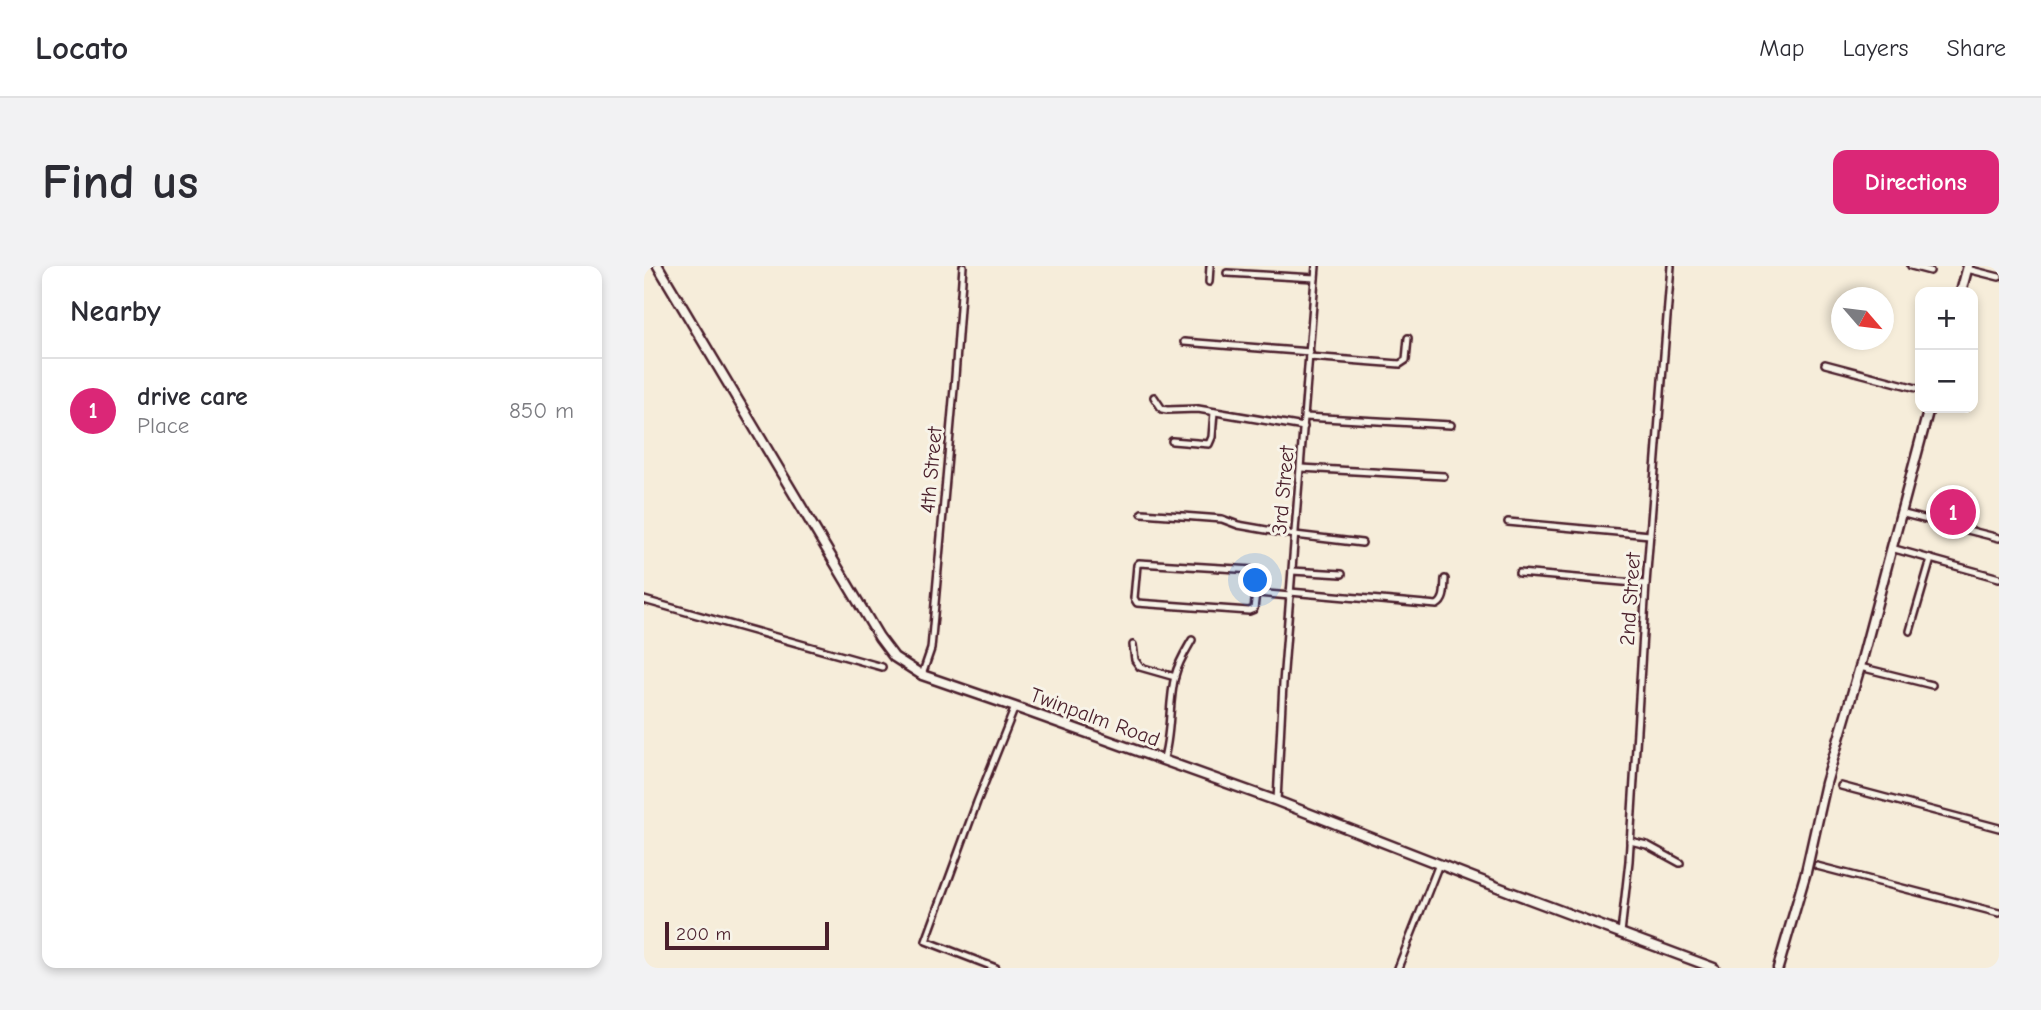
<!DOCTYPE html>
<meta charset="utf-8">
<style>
:root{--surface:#fff;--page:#f2f2f3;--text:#2b2b33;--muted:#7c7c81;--line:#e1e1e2;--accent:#db2777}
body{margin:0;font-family:"Comic Neue",sans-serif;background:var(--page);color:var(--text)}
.controls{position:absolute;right:21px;top:21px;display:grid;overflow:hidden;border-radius:14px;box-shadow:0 4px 10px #0003}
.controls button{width:63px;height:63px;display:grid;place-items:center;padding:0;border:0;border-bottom:2px solid var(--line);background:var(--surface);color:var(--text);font:35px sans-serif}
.compass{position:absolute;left:1187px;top:21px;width:63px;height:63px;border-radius:50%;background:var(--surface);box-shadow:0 4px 10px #0003;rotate:118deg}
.scale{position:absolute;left:21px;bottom:18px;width:164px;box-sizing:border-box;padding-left:7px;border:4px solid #4a1f2b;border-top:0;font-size:19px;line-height:24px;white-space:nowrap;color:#4a1f2b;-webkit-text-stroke:5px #f7f3e8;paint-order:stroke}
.you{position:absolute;left:612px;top:315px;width:24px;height:24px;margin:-18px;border:5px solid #fff;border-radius:50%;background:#1a73e8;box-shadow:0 0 0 10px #1a73e833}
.badge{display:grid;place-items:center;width:46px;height:46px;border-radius:50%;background:var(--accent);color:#fff;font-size:23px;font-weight:700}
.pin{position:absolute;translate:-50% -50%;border:4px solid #fff;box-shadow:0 2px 7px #0006}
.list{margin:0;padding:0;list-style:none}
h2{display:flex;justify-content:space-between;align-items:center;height:91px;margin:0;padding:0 28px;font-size:30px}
h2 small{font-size:23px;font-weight:400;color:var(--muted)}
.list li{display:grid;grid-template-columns:46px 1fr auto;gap:21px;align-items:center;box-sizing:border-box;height:105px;padding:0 28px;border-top:2px solid var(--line)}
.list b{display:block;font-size:26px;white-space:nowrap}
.list p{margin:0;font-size:23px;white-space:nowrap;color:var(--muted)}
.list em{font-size:23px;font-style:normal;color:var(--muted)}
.map{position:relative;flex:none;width:1355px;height:702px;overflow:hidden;border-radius:14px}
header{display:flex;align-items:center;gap:42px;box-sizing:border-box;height:98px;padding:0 35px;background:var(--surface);border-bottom:2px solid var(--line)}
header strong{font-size:33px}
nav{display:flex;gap:38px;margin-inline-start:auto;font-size:24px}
.intro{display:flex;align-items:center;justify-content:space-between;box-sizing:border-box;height:168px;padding:0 42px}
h1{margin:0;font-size:49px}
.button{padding:18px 32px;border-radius:14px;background:var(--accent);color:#fff;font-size:24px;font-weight:700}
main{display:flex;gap:42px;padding:0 42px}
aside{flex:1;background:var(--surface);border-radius:14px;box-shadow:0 4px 10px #0003}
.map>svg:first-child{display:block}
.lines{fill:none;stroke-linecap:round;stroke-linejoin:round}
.street-casing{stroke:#4a1f2b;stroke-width:10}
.secondary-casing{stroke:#4a1f2b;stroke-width:13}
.street{stroke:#f7f3e8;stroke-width:5}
.secondary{stroke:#f7f3e8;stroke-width:8}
.labels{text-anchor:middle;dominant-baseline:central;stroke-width:6;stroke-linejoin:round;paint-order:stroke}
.street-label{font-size:21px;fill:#4a1f2b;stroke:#f7f3e8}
</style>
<header>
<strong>Locato</strong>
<nav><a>Map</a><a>Layers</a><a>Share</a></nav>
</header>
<div class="intro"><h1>Find us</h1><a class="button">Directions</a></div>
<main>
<aside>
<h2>Nearby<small></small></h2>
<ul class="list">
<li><span class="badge">1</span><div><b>drive care</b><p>Place</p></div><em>850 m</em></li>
</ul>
</aside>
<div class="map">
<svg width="1355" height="702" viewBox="0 0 1355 702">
<rect width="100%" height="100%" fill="#f6edda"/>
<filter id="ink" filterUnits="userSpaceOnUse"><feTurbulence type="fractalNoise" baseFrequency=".0143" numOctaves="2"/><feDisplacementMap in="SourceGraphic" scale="14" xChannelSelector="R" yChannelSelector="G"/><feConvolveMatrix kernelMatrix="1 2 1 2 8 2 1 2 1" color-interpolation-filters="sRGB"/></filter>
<g filter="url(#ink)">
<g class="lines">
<!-- street casing -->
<g class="street-casing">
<g id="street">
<path d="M1267 0 1286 5"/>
<path d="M1323 3 1355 11"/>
<path d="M583 7 671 12"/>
<path d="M565 16 566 0"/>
<path d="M540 76 666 86"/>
<path d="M665 91 756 98 762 94 764 72"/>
<path d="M1181 98 1276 123"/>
<path d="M510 131 518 143 523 144 554 143 660 161"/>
<path d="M661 151 807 159"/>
<path d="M528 175 565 178 568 171 570 146"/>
<path d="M657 202 800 210"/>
<path d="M498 247 578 253 594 259 651 269 718 277"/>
<path d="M1256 247 1355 272"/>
<path d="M864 256 1006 269"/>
<path d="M1247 282 1355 312"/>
<path d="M495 297 610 304 614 310 610 343 605 345 493 337 490 332 493 299Z"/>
<path d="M648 305 698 308"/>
<path d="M875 307 1002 318"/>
<path d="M646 326 793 339C802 334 800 322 801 313"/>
<path d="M613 327 646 330"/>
<path d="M0 334 238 401"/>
<path d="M1266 365 1287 293"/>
<path d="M489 379 491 394 496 401 531 411"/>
<path d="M1216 401 1288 419"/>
<path d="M278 409 287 383 311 111 319 0"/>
<path d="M519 495C528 467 524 438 531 410 534 397 541 386 548 374"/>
<path d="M1197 520 1355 562"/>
<path d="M633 535 639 417 672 0"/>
<path d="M986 575 1003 579 1036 597"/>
<path d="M1173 600 1355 647"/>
<path d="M977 667 985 595 1002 318 1027 0"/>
<path d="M352 702 282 675 333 536 371 441"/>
<path d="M754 702 795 598"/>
</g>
</g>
<!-- secondary casing -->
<g class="secondary-casing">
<g id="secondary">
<path d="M14 0 235 371 250 391 278 409 371 441 633 535 869 627 1070 702"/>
<path d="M1317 26 1324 0"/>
<path d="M1134 702 1162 606 1182 517 1216 401 1285 142"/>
</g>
</g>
<!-- street -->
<use href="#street" class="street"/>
<!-- secondary -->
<use href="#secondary" class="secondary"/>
</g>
</g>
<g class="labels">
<!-- street labels -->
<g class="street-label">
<text transform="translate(287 204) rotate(-85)">4th Street</text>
<text transform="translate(639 224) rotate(-85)">3rd Street</text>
<text transform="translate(986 333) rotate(-86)">2nd Street</text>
<text transform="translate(451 451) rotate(20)">Twinpalm Road</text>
</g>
</g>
</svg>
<div class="controls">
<button>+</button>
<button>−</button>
</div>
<svg class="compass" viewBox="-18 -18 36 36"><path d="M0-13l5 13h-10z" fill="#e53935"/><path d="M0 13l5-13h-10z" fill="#7c7c81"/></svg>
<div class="scale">200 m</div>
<div class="you"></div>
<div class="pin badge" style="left:1309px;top:246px">1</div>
</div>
</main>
